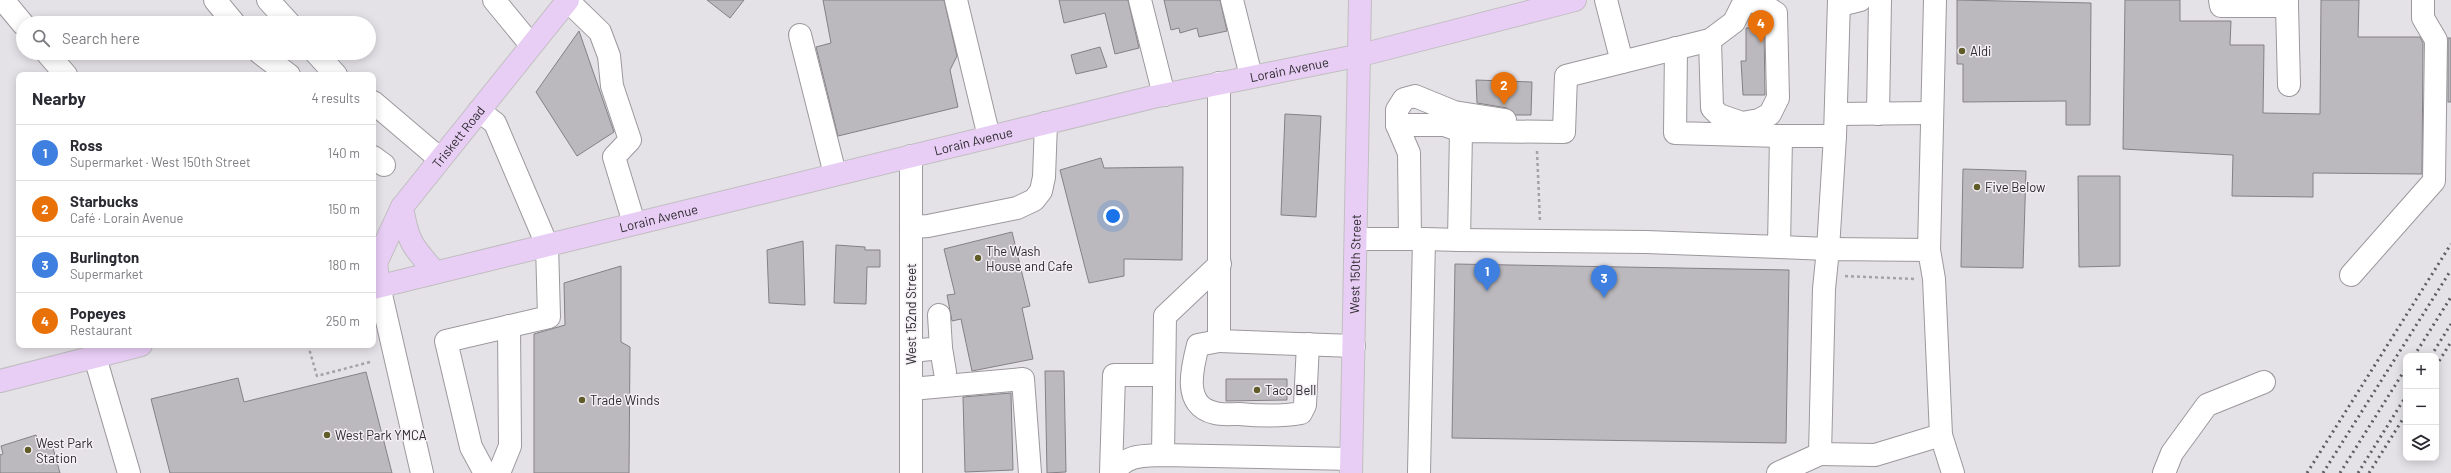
<!DOCTYPE html>
<meta charset="utf-8">
<style>
:root{--surface:#fff;--page:#f2f2f3;--text:#2b2b33;--muted:#7c7c81;--line:#e1e1e2;--accent:#605c28}
body{margin:0;font-family:Barlow,sans-serif;background:var(--page);color:var(--text)}
.controls{position:absolute;right:12px;bottom:12px;display:grid;overflow:hidden;border-radius:8px;box-shadow:0 2px 10px #0003}
.controls button{width:36px;height:36px;display:grid;place-items:center;padding:0;border:0;border-bottom:1px solid var(--line);background:var(--surface);color:var(--text);font:20px sans-serif}
.you{position:absolute;left:1113px;top:216px;width:14px;height:14px;margin:-10px;border:3px solid #fff;border-radius:50%;background:#1a73e8;box-shadow:0 0 0 6px #1a73e833}
.badge{display:grid;place-items:center;width:26px;height:26px;border-radius:50%;background:var(--accent);color:#fff;font-size:13px;font-weight:700}
.pin{position:absolute;translate:-50% -33px;filter:drop-shadow(0 1px 2px #0008)}
.pin::after{content:'';position:absolute;top:21px;width:14px;height:12px;background:inherit;clip-path:polygon(0 0,100% 0,50% 100%)}
.list{margin:0;padding:0;list-style:none}
h2{display:flex;justify-content:space-between;align-items:center;height:52px;margin:0;padding:0 16px;font-size:17px}
h2 small{font-size:13px;font-weight:400;color:var(--muted)}
.list li{display:grid;grid-template-columns:26px 1fr auto;gap:12px;align-items:center;box-sizing:border-box;height:56px;padding:0 16px;border-top:1px solid var(--line)}
.list b{display:block;font-size:15px;white-space:nowrap}
.list p{margin:0;font-size:13px;white-space:nowrap;color:var(--muted)}
.list em{font-size:13px;font-style:normal;color:var(--muted)}
.icon{flex:none;width:22px;height:22px;fill:none;stroke:currentColor;stroke-width:2;stroke-linecap:round;stroke-linejoin:round}
.map{position:relative;flex:none;width:2451px;height:473px;overflow:hidden}
.search{position:absolute;background:var(--surface);box-shadow:0 2px 10px #0003;left:16px;top:16px;width:360px;height:44px;display:flex;align-items:center;gap:10px;box-sizing:border-box;padding:0 14px;border-radius:22px;color:var(--muted);font-size:15px}
.panel{position:absolute;background:var(--surface);box-shadow:0 2px 10px #0003;left:16px;top:72px;width:360px;height:276px;border-radius:8px}
.map>svg:first-child{display:block}
.building{fill:#bcb9be;stroke:#848185}
.lines{fill:none;stroke-linecap:round;stroke-linejoin:round}
.minor-casing{stroke:#9c989d;stroke-width:24}
.major-casing{stroke:#c0bfc0;stroke-width:24}
.path{stroke:#a5a2a6;stroke-width:2.5;stroke-dasharray:3 3;stroke-linecap:butt}
.minor{stroke:#fff;stroke-width:22}
.major{stroke:#e8cdf5;stroke-width:22}
.rail{stroke:#5f5d60;stroke-width:3;stroke-dasharray:2 4;stroke-linecap:butt}
.poi-dot{fill:#605c28;stroke:#f3eff5;stroke-width:1.5}
.labels{text-anchor:middle;dominant-baseline:central;stroke-width:3;stroke-linejoin:round;paint-order:stroke}
.poi-label{font-size:13px;fill:#2c2b2d;stroke:#f3eff5;text-anchor:start}
.street-label{font-size:13px;fill:#2c2b2d;stroke:#f3eff5}
</style>
<div class="map">
<svg width="2451" height="473" viewBox="0 0 2451 473">
<rect width="100%" height="100%" fill="#e5e2e7"/>
<!-- building -->
<g class="building">
<path d="M707 0H744L730 18Z"/>
<path d="M823 0H944L957 56 950 70 958 107 838 136 816 47 831 43Z"/>
<path d="M1059 0H1128L1139 48 1115 54 1105 13 1064 23Z"/>
<path d="M1164 0H1220L1227 31 1199 37 1197 28 1180 33 1179 28 1171 30Z"/>
<path d="M1957 0 2091 3 2090 125H2066V101L1963 102V64H1957Z"/>
<path d="M2125 0H2180V21H2231L2230 45H2264L2263 113 2320 114 2321 0H2359L2358 37H2420L2423 43 2422 174 2313 173V197L2232 196 2233 155 2123 149Z"/>
<path d="M1746 28H1764L1765 95H1743L1741 61H1746Z"/>
<path d="M579 31 614 132 577 156 536 92Z"/>
<rect x="2448" y="38" width="3" height="64"/>
<path d="M1100 47 1107 67 1076 74 1071 55Z"/>
<path d="M1476 80 1532 82 1531 115H1516L1507 108 1477 103Z"/>
<path d="M1285 114 1321 116 1316 217 1281 215Z"/>
<path d="M1101 158 1104 168 1183 167 1182 260 1124 259V276L1089 283 1060 170Z"/>
<path d="M1963 169 2026 171 2023 268 1961 267Z"/>
<path d="M2078 176H2120V266L2079 267Z"/>
<path d="M1012 232 1030 306 1022 308 1033 359 972 371 961 319 952 321 947 295 955 294 944 249Z"/>
<path d="M803 241 805 305 769 303 767 250Z"/>
<path d="M836 245 865 247V250H880V267H867L866 304 834 303Z"/>
<path d="M1455 264 1789 270 1786 443 1452 438Z"/>
<path d="M621 266V342L630 347 629 473H534V334L565 325 564 283Z"/>
<path d="M1045 371H1064L1066 472 1047 473Z"/>
<path d="M366 372 392 473H170L151 399 238 378 244 402Z"/>
<path d="M1226 379H1287V400L1226 401Z"/>
<path d="M1011 393 1013 470 965 472 963 397Z"/>
<path d="M36 435 39 445 51 441 60 473H0V455L3 454 1 446Z"/>
</g>
<g class="lines">
<!-- minor casing -->
<g class="minor-casing">
<g id="minor">
<path d="M3 0 23 24"/>
<path d="M215 0 234 23"/>
<path d="M268 0 289 23"/>
<path d="M494 0 531 45"/>
<path d="M567 0 600 32 609 56 612 86 630 140 614 157 634 223"/>
<path d="M956 0 989 137"/>
<path d="M1140 0 1164 95"/>
<path d="M1232 0 1251 76"/>
<path d="M1606 0 1622 62"/>
<path d="M2220 0 2221 6H2287V0"/>
<path d="M1840 5 1860 0"/>
<path d="M2287 6 2289 85"/>
<path d="M800 35 835 174"/>
<path d="M1710 40 1712 108 1719 115 1742 123 1759 120 1770 114 1778 98 1776 13 1765 6 1748 0"/>
<path d="M47 53 66 75"/>
<path d="M260 53 289 75"/>
<path d="M316 53 336 75"/>
<path d="M1219 83V341L1354 346"/>
<path d="M373 102 440 159"/>
<path d="M479 111 495 123 547 245 549 317 446 341 471 447 485 473"/>
<path d="M1836 114 1932 113"/>
<path d="M1878 114 1880 0"/>
<path d="M1397 125H1444L1461 131"/>
<path d="M1781 136H1835"/>
<path d="M911 156V473"/>
<path d="M373 157 384 165"/>
<path d="M911 227 928 226 1017 208 1034 200 1041 191 1044 177 1046 123"/>
<path d="M1356 239H1424L1419 473"/>
<path d="M1410 239 1409 153 1397 125V110L1404 99 1415 96 1454 112 1505 120"/>
<path d="M1424 239 1459 240 1461 131 1564 132 1566 76 1710 40 1734 22 1745 0"/>
<path d="M1459 240 1646 242 1779 247 1781 136 1675 133 1676 48"/>
<path d="M1779 247 1828 249 1835 136 1839 0"/>
<path d="M1929 250 1934 279 1941 435 1875 455 1820 454 1824 289 1828 249 1929 250 1935 0"/>
<path d="M2351 275 2434 181 2436 40 2423 18V0"/>
<path d="M379 286 422 473"/>
<path d="M1219 341 1198 345C1192 368 1182 406 1215 413 1222 415 1231 414 1239 414 1260 416 1280 417 1301 413L1305 405 1308 344"/>
<path d="M941 348 945 372"/>
<path d="M911 351 941 348 939 315"/>
<path d="M95 357 129 473"/>
<path d="M911 389 1023 379 1030 473"/>
<path d="M1941 435 1953 473"/>
<path d="M1163 455 1165 316 1220 264"/>
<path d="M499 473 510 446 509 326"/>
<path d="M1111 473 1114 375H1164"/>
<path d="M1114 473C1126 454 1143 456 1163 455L1351 459"/>
<path d="M1778 473 1820 454"/>
<path d="M2164 473 2172 453 2207 405 2264 382"/>
</g>
</g>
<!-- major casing -->
<g class="major-casing">
<g id="major">
<path d="M402 207C408 242 412 246 435 272"/>
<path id="s1" d="M379 286 376 263 402 207 568 0"/>
<path id="s2" d="M373 288 1153 97 1361 55 1575 0"/>
<path d="M0 381 141 345"/>
<path id="s3" d="M1351 473 1360 0"/>
</g>
</g>
<!-- path -->
<g class="path">
<path d="M1537 151 1540 222"/>
<path d="M1845 276 1914 279"/>
<path d="M308 345 317 376 370 362"/>
</g>
<!-- minor -->
<use href="#minor" class="minor"/>
<!-- major -->
<use href="#major" class="major"/>
<!-- rail -->
<g class="rail">
<path d="M2414 356 2451 297"/>
<path d="M2431 356 2451 324"/>
<path d="M2436 366 2451 342"/>
<path d="M2307 473 2451 244"/>
<path d="M2323 473 2451 270"/>
<path d="M2340 473 2406 368"/>
<path d="M2358 473 2406 396"/>
<path d="M2369 473 2406 414"/>
</g>
</g>
<!-- markers -->
<g class="poi-dot">
<circle cx="1962" cy="51" r="4"/>
<circle cx="1977" cy="187" r="4"/>
<circle cx="978" cy="258" r="4"/>
<circle cx="1257" cy="390" r="4"/>
<circle cx="582" cy="400" r="4"/>
<circle cx="327" cy="435" r="4"/>
<circle cx="28" cy="450" r="4"/>
</g>
<g class="labels">
<!-- poi labels -->
<g class="poi-label">
<text x="1970" y="51">Aldi</text>
<text x="1985" y="187">Five Below</text>
<text x="986" y="251">The Wash<tspan x="986" dy="15">House and Cafe</tspan></text>
<text x="1265" y="390">Taco Bell</text>
<text x="590" y="400">Trade Winds</text>
<text x="335" y="435">West Park YMCA</text>
<text x="36" y="443">West Park<tspan x="36" dy="15">Station</tspan></text>
</g>
<!-- street labels -->
<g class="street-label">
<text stroke="none"><textPath href="#s2" startOffset="942">Lorain Avenue</textPath></text>
<text stroke="none"><textPath href="#s1" startOffset="175">Triskett Road</textPath></text>
<text stroke="none"><textPath href="#s2" startOffset="618">Lorain Avenue</textPath></text>
<text stroke="none"><textPath href="#s2" startOffset="294">Lorain Avenue</textPath></text>
<text stroke="none"><textPath href="#s3" startOffset="209">West 150th Street</textPath></text>
<text transform="translate(911 314) rotate(-90)">West 152nd Street</text>
</g>
</g>
</svg>
<div class="controls">
<button>+</button>
<button>−</button>
<button><svg class="icon" aria-label="layers" viewBox="0 0 24 24"><path d="M12 4l9 5-9 5-9-5zM3 14l9 5 9-5"/></svg></button>
</div>
<div class="you"></div>
<div class="pin badge" style="left:1487px;top:291px;background:#3f7fe0">1</div>
<div class="pin badge" style="left:1504px;top:105px;background:#e8710a">2</div>
<div class="pin badge" style="left:1604px;top:298px;background:#3f7fe0">3</div>
<div class="pin badge" style="left:1761px;top:43px;background:#e8710a">4</div>
<div class="search"><svg class="icon" aria-label="search" viewBox="0 0 24 24"><circle cx="10" cy="10" r="6"/><path d="M15 15l6 6"/></svg>Search here</div>
<section class="panel">
<h2>Nearby<small>4 results</small></h2>
<ul class="list">
<li><span class="badge" style="background:#3f7fe0">1</span><div><b>Ross</b><p>Supermarket · West 150th Street</p></div><em>140 m</em></li>
<li><span class="badge" style="background:#e8710a">2</span><div><b>Starbucks</b><p>Café · Lorain Avenue</p></div><em>150 m</em></li>
<li><span class="badge" style="background:#3f7fe0">3</span><div><b>Burlington</b><p>Supermarket</p></div><em>180 m</em></li>
<li><span class="badge" style="background:#e8710a">4</span><div><b>Popeyes</b><p>Restaurant</p></div><em>250 m</em></li>
</ul>
</section>
</div>
